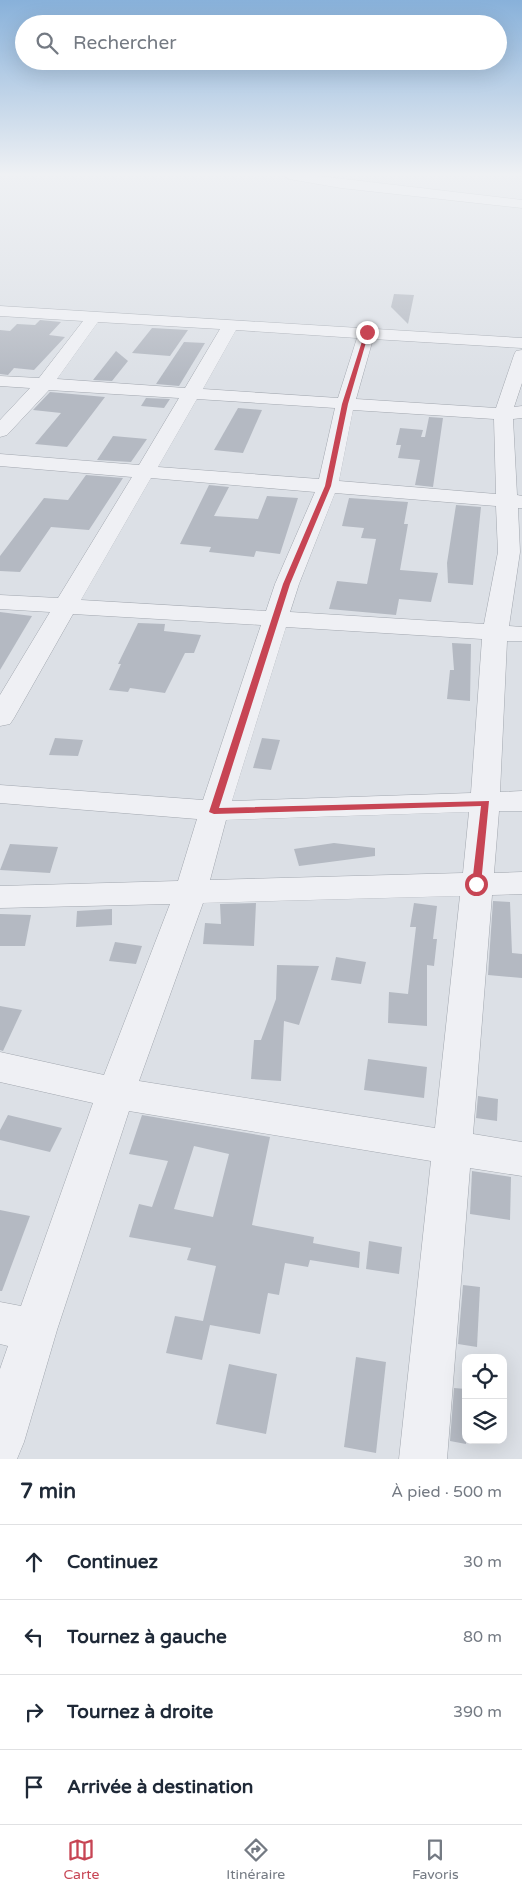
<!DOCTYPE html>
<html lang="fr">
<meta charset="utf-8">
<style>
:root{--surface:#fff;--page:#f6f6f7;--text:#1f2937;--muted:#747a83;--line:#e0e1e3;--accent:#c74554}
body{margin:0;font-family:"Varela Round",sans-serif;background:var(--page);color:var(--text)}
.controls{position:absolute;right:15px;bottom:15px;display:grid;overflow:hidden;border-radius:10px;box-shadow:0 5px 20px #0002}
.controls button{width:45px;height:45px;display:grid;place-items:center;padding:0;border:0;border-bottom:1px solid var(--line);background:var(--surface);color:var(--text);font:25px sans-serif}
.stop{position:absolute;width:15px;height:15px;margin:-11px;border:4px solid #c74554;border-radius:50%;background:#fff}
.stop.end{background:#c74554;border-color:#fff;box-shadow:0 1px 5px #0008}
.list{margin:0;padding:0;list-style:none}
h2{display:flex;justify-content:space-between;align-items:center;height:65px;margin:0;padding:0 20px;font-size:21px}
h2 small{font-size:16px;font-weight:400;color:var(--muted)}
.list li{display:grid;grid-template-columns:32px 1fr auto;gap:15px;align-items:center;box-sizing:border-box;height:75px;padding:0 20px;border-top:1px solid var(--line)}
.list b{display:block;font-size:19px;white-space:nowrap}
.list em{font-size:16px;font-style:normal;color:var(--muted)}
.icon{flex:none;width:28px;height:28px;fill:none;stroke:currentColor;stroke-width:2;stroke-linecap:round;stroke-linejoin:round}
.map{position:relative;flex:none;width:522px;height:1459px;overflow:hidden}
.search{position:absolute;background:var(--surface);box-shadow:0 5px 20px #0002;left:15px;right:15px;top:15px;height:55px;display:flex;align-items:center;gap:12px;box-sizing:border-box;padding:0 18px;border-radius:28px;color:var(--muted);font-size:19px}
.sheet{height:365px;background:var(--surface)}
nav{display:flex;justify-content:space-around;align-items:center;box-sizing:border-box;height:70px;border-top:1px solid var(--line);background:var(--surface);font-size:14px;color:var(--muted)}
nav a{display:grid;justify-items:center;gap:2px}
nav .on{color:var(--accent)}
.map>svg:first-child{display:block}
.building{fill:#b4b9c2;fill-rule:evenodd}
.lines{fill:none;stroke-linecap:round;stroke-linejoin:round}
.minor-casing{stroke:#a2a7af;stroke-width:1}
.minor{fill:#eff0f4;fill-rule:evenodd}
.route{fill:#c74554}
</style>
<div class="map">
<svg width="522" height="1459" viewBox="0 0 522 1459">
<rect width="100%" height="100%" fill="#dce0e6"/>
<!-- building -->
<g class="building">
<path d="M394 294 414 295 408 324 391 307Z"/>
<path d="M40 320 61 322 49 335 65 337 34 370 14 368 8 375 0 374V330L10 331 17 324 35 325Z"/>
<path d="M152 328 188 330 170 356 132 353Z"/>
<path d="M184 342 205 343 179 386 156 384Z"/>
<path d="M116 351 128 361 112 381 93 380Z"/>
<path d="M50 392 105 397 67 447 35 444 61 413 33 410Z"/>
<path d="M146 398 170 399 164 408 141 406Z"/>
<path d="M238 408 262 410 243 453 214 450Z"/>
<path d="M429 417 443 418 433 487 415 485 420 460 398 458 401 445H396L400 428 423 430 421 437H425Z"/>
<path d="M113 436 147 439 131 462 97 460Z"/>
<path d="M86 475 123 478 89 530 51 527 20 572 0 571V556L44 498 68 500Z"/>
<path d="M209 485 229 487 214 516 258 519 267 496 298 498 280 554 256 551 254 557 209 552 211 547 180 544Z"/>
<path d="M349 498 408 502 404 524H408L400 570 438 573 431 602 399 599 396 615 329 609 337 581 367 584 376 539 361 538 364 528 342 526Z"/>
<path d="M456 505 481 507 473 585 448 583 447 563Z"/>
<path d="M0 612 32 616 0 670Z"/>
<path d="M138 623 165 624 164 631 201 635 194 653H185L165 693 130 688 128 692 109 690 121 664H118Z"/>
<path d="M452 643 471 644 470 701 447 699 450 670H454Z"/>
<path d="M55 738 83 740 78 756 49 755Z"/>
<path d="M262 738 280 740 271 770 253 768Z"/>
<path d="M334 843 375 848V856L299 866 294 849Z"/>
<path d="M10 844 58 847 50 873 0 870Z"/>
<path d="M493 901 510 902 512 953 522 954V978L488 975Z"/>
<path d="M256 903 254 946 203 944 205 923 221 924 220 904Z"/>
<path d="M414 903 437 906 433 939H437L434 966 427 965V1026L388 1023 389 992 408 994 416 927H410Z"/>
<path d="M112 909V925L76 927 77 911Z"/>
<path d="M0 914 31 915 25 946H0Z"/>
<path d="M115 942 142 946 136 964 109 961Z"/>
<path d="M336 957 366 962 361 984 331 980Z"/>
<path d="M277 965 319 966 299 1025 284 1021 281 1081 251 1079 254 1040H261L276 999Z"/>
<path d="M0 1006 22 1010 3 1051 0 1050Z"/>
<path d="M368 1059 427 1067 424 1098 364 1090Z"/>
<path d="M478 1096 498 1099 497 1121 476 1118Z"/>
<path d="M8 1115 62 1128 50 1152 0 1140V1130Z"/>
<path d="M142 1115 270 1137 252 1225 314 1237 313 1243 360 1252 359 1268 310 1260 308 1267 285 1263 279 1295 268 1293 260 1334 210 1325 202 1360 166 1353 175 1316 203 1321 216 1266 187 1260 191 1248 129 1237 139 1204 152 1207 168 1161 129 1154ZM194 1146 229 1154 213 1217 174 1209Z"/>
<path d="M472 1171 511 1177 510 1220 470 1214Z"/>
<path d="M0 1210 30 1216 2 1291H0Z"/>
<path d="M369 1241 402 1247 399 1274 366 1269Z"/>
<path d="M463 1285 480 1287 477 1347 458 1344Z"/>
<path d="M356 1357 386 1362 376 1453 344 1447Z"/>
<path d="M229 1364 277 1374 266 1434 216 1424Z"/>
<path d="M454 1388 466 1389V1444L450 1441Z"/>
</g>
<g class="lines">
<!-- minor casing -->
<g class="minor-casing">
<g id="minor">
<path d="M283 175H310L522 200V208L341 188 289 179Z"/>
<path d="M0 306 522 338V348L373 339 356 399 496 408 514 355 516 351 522 350V383L514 407 522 406V418L513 419 517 495 522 496V508H518L520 552 509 626 522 627V641H507L500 792 522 791V811H499L494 873 522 872V894L492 895 473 1134 522 1142V1176L470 1168 447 1459H399L431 1161 129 1111 57 1330 24 1442 17 1459H0V1369L8 1346 0 1344V1302L21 1306 93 1103 0 1082V1052L104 1075 170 904 0 908V886L178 881 197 819 0 803V785L203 800 261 625 73 614 14 718 10 724 0 726V695L50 612 0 609V595L58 598 132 477 0 466V454L139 465 179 398 49 390 7 435 0 437V420L30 388 0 386V376L39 378 83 321 0 316ZM98 322 220 329 185 388 57 379ZM236 330 357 338 338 398 203 389ZM197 399 335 408 319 479 158 467ZM353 410 494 419 496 494 339 481ZM151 478 315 492 275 584 266 611 81 600ZM335 493 496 506 498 552 484 624 290 612 299 584ZM286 627 482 639 471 793 232 801ZM469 812 463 873 210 880 226 820ZM460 896 435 1128 139 1081 203 903Z"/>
</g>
</g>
<!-- minor -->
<use href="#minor" class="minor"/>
</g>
<!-- sky -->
<linearGradient id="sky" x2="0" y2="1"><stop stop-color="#88b1da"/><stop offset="0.46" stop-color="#eff1f4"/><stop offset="1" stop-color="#eff1f4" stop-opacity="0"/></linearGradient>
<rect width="522" height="379" fill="url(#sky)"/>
<!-- route -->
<path class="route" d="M367 331 369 332 348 404 331 486 290 584 219 808 489 801 481 884 476 888 472 884 481 806 214 814 209 812 283 584 325 486 342 404 365 332Z"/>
</svg>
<div class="controls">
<button><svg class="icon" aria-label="locate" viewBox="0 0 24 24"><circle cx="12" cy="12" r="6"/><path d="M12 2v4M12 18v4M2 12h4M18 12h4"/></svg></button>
<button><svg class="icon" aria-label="layers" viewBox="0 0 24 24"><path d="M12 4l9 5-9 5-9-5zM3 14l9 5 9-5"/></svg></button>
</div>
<div class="stop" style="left:476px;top:884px"></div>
<div class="stop end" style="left:367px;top:332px"></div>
<div class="search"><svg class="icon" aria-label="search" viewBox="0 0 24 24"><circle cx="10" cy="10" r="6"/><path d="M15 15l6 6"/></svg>Rechercher</div>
</div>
<section class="sheet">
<h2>7 min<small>À pied · 500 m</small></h2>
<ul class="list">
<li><svg class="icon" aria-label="ahead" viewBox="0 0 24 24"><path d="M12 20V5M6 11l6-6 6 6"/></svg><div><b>Continuez</b></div><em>30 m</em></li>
<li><svg class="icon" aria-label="left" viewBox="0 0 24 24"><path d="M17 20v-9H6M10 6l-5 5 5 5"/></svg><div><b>Tournez à gauche</b></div><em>80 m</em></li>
<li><svg class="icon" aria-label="right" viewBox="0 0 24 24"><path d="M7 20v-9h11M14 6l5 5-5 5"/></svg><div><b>Tournez à droite</b></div><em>390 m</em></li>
<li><svg class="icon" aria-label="arrive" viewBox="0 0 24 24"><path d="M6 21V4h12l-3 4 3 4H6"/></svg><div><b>Arrivée à destination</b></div></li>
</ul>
</section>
<nav>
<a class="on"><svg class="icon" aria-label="map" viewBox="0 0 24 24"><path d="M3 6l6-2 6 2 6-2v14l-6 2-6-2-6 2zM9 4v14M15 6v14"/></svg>Carte</a>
<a><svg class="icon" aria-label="directions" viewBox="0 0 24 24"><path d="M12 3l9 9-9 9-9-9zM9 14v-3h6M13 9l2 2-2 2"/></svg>Itinéraire</a>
<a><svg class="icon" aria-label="saved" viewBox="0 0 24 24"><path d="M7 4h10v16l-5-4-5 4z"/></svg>Favoris</a>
</nav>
